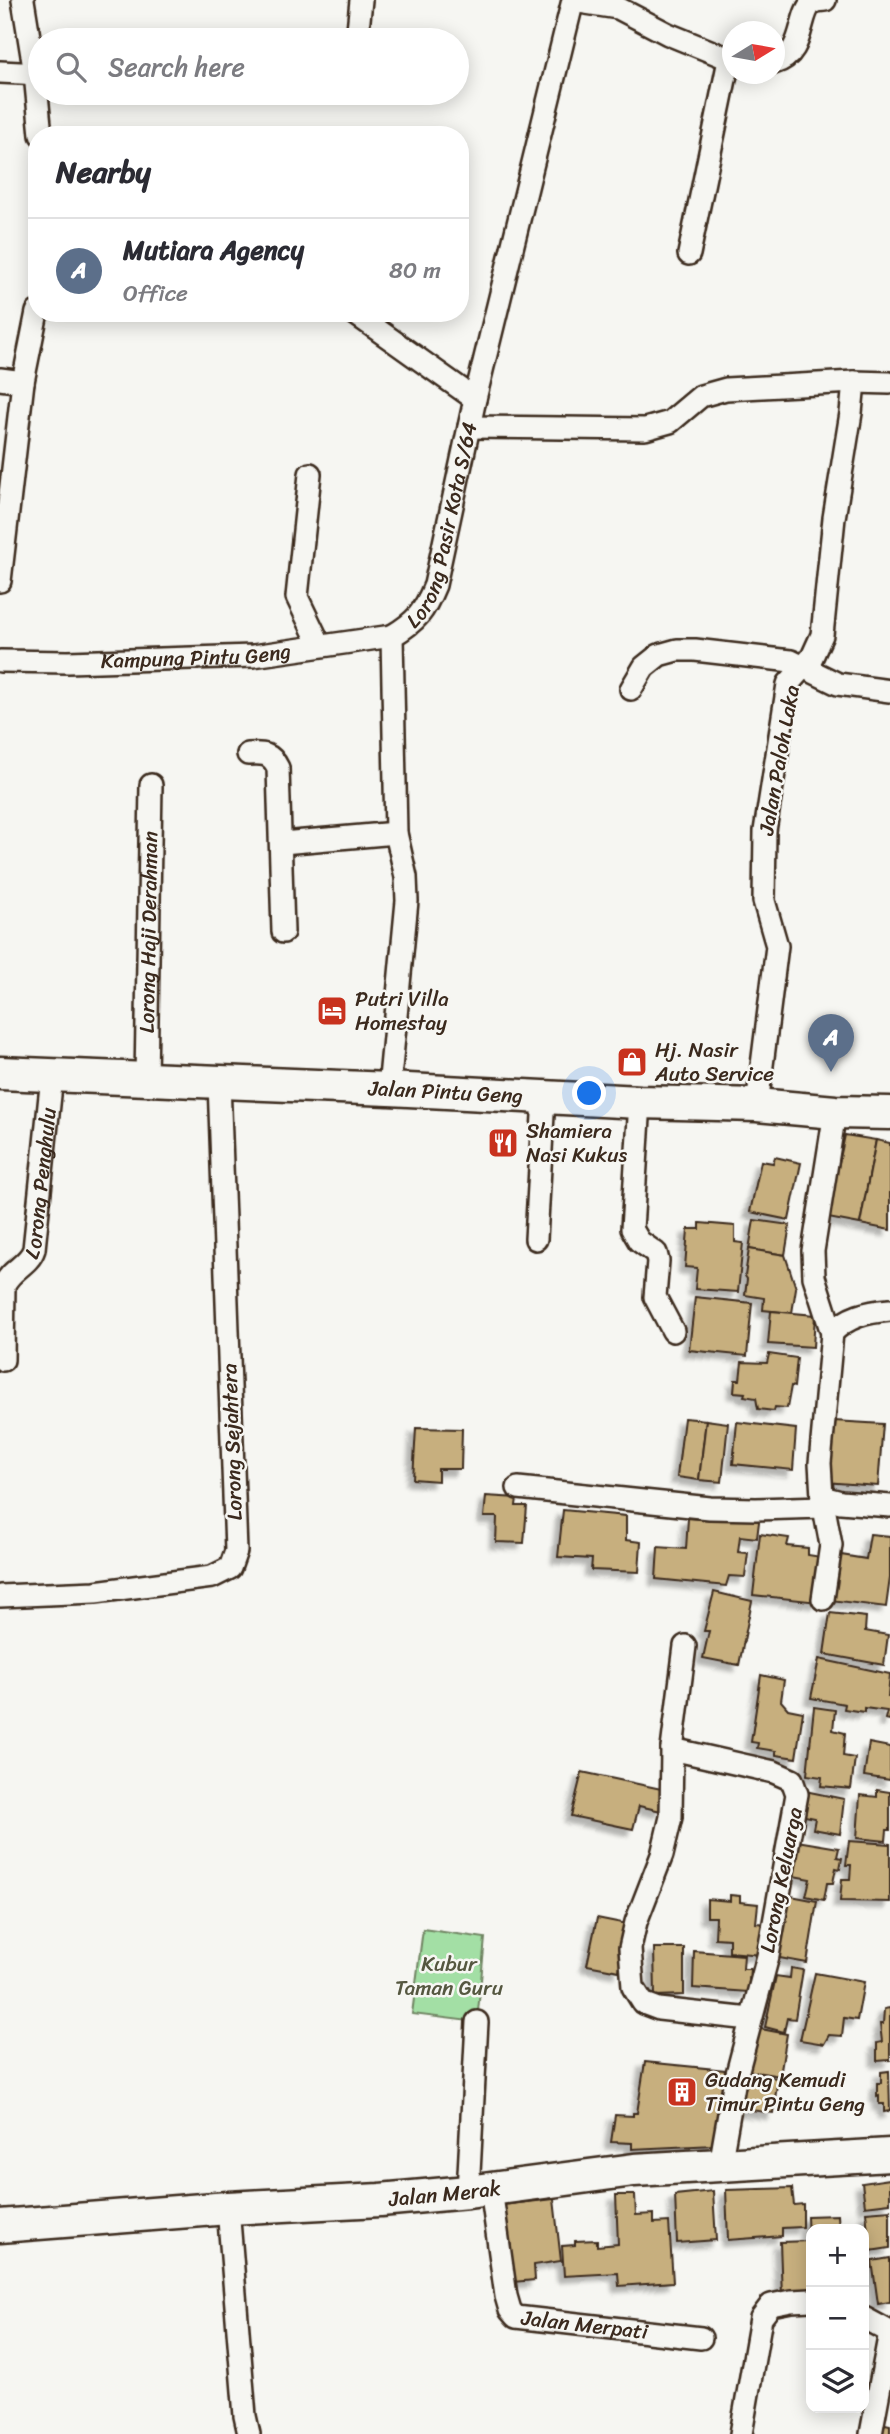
<!DOCTYPE html>
<meta charset="utf-8">
<style>
:root{--surface:#fff;--page:#f7f7f7;--text:#2b2b33;--muted:#7c7c81;--line:#e1e1e2;--accent:#c8321e}
body{margin:0;font-family:Sriracha,sans-serif;background:var(--page);color:var(--text)}
.controls{position:absolute;right:21px;bottom:21px;display:grid;overflow:hidden;border-radius:14px;box-shadow:0 4px 18px #0003}
.controls button{width:63px;height:63px;display:grid;place-items:center;padding:0;border:0;border-bottom:2px solid var(--line);background:var(--surface);color:var(--text);font:35px sans-serif}
.compass{position:absolute;left:722px;top:21px;width:63px;height:63px;border-radius:50%;background:var(--surface);box-shadow:0 4px 18px #0003;rotate:79deg}
.you{position:absolute;left:590px;top:1094px;width:24px;height:24px;margin:-18px;border:5px solid #fff;border-radius:50%;background:#1a73e8;box-shadow:0 0 0 10px #1a73e833}
.badge{display:grid;place-items:center;width:46px;height:46px;border-radius:50%;background:var(--accent);color:#fff;font-size:23px;font-weight:700}
.pin{position:absolute;translate:-50% -58px;filter:drop-shadow(0 2px 4px #0008)}
.pin::after{content:'';position:absolute;top:37px;width:24px;height:21px;background:inherit;clip-path:polygon(0 0,100% 0,50% 100%)}
.list{margin:0;padding:0;list-style:none}
h2{display:flex;justify-content:space-between;align-items:center;height:91px;margin:0;padding:0 28px;font-size:30px}
h2 small{font-size:23px;font-weight:400;color:var(--muted)}
.list li{display:grid;grid-template-columns:46px 1fr auto;gap:21px;align-items:center;box-sizing:border-box;height:105px;padding:0 28px;border-top:2px solid var(--line)}
.list b{display:block;font-size:26px;white-space:nowrap}
.list p{margin:0;font-size:23px;white-space:nowrap;color:var(--muted)}
.list em{font-size:23px;font-style:normal;color:var(--muted)}
.icon{flex:none;width:38px;height:38px;fill:none;stroke:currentColor;stroke-width:2;stroke-linecap:round;stroke-linejoin:round}
.map{position:relative;flex:none;width:890px;height:2434px;overflow:hidden}
.search{position:absolute;background:var(--surface);box-shadow:0 4px 18px #0003;left:28px;top:28px;width:441px;height:77px;display:flex;align-items:center;gap:18px;box-sizing:border-box;padding:0 24px;border-radius:38px;color:var(--muted);font-size:26px}
.panel{position:absolute;background:var(--surface);box-shadow:0 4px 18px #0003;left:28px;top:126px;width:441px;height:196px;border-radius:28px}
.map>svg:first-child{display:block}
.green{fill:#a3dfa5;stroke:#6f8462;stroke-width:2}
.building{fill:#c7af7e;stroke:#3b2a1e;stroke-width:2;filter:url(#shadow)}
.lines{fill:none;stroke-linecap:round;stroke-linejoin:round}
.street-casing{stroke:#3b2a1e;stroke-width:26}
.secondary-casing{stroke:#3b2a1e;stroke-width:37}
.street{stroke:#f6f6f2;stroke-width:21}
.secondary{stroke:#f6f6f2;stroke-width:32}
.labels{text-anchor:middle;dominant-baseline:central;stroke-width:5;stroke-linejoin:round;paint-order:stroke}
.street-label{font-size:21px;fill:#3b2a1e;stroke:#f6f6f2}
.poi-label{font-size:21px;fill:#3b2a1e;stroke:#f6f6f2;text-anchor:start}
.park-label{font-size:21px;fill:#555740;stroke:#f6f6f2}
</style>
<div class="map">
<svg width="890" height="2434" viewBox="0 0 890 2434">
<defs>
<filter id="shadow"><feDropShadow dx="-6" dy="6" stdDeviation="2" flood-color="#0004"/></filter>
</defs>
<rect width="100%" height="100%" fill="#f6f6f2"/>
<filter id="ink" filterUnits="userSpaceOnUse"><feTurbulence type="fractalNoise" baseFrequency=".0143" numOctaves="2"/><feDisplacementMap in="SourceGraphic" scale="14" xChannelSelector="R" yChannelSelector="G"/><feConvolveMatrix kernelMatrix="1 2 1 2 8 2 1 2 1" color-interpolation-filters="sRGB"/></filter>
<g filter="url(#ink)">
<!-- green -->
<path class="green" d="M423 1929 485 1938 477 2022 412 2014Z"/>
<!-- building -->
<g class="building">
<path d="M845 1135 876 1140 860 1224 828 1218 829 1170 837 1172Z"/>
<path d="M876 1140 890 1143V1230L860 1224Z"/>
<path d="M775 1157 801 1163 789 1220 750 1212 761 1161 773 1163Z"/>
<path d="M754 1220 790 1225 785 1255 749 1249Z"/>
<path d="M700 1223 735 1226V1242L743 1243 738 1292 695 1289 697 1268 685 1267 688 1229H700Z"/>
<path d="M749 1249 785 1255 796 1288 792 1313 763 1310 764 1298 745 1295 747 1279 745 1276Z"/>
<path d="M695 1297 752 1303 747 1356 689 1350Z"/>
<path d="M771 1311 815 1315 813 1347 768 1344Z"/>
<path d="M769 1354 797 1358 794 1387 791 1386 787 1408 775 1407 774 1411 758 1409 756 1398 744 1396 745 1393 734 1392 735 1380H740L742 1362 767 1363Z"/>
<path d="M684 1418 706 1420 699 1480 677 1477Z"/>
<path d="M706 1420 728 1423 722 1482 699 1480Z"/>
<path d="M834 1421 883 1424 878 1486 824 1482Z"/>
<path d="M737 1422 796 1429 793 1470 733 1464Z"/>
<path d="M416 1428 462 1429 461 1469H438V1481L413 1479Z"/>
<path d="M486 1496 517 1498 516 1506H527L524 1543 496 1542 497 1517H484Z"/>
<path d="M563 1510 626 1516V1540L641 1542 639 1572 591 1570 592 1559 558 1557Z"/>
<path d="M717 1512 760 1514 757 1538 740 1536 738 1552 748 1553 745 1577 729 1576 726 1586 656 1579 658 1547 686 1549 688 1518 717 1520Z"/>
<path d="M760 1534 789 1538 787 1546 808 1548V1555L821 1557 818 1602 753 1595Z"/>
<path d="M870 1534 890 1536V1578L886 1607 830 1600 835 1554 866 1559Z"/>
<path d="M714 1592 752 1601 739 1665 703 1658 709 1631H704Z"/>
<path d="M830 1613 866 1617 865 1631 888 1635 884 1665 824 1654Z"/>
<path d="M819 1659 890 1674 888 1697H890V1720L885 1719 887 1711 864 1708V1712L844 1709 845 1704 811 1698Z"/>
<path d="M761 1675 784 1680 781 1701 788 1709 803 1712 796 1758 776 1755V1751L757 1748 758 1743 751 1742Z"/>
<path d="M814 1707 835 1710 833 1730 845 1733 843 1756 855 1758 851 1789 821 1786 822 1777 807 1775Z"/>
<path d="M869 1743 890 1747V1780L864 1776Z"/>
<path d="M582 1772 666 1790 661 1811 639 1806 633 1829 571 1816Z"/>
<path d="M877 1790 890 1792V1830H887L886 1841 857 1838 860 1795 877 1797Z"/>
<path d="M805 1791 844 1799 840 1834 813 1829 815 1818 800 1815Z"/>
<path d="M797 1841 839 1848 837 1857 842 1858 840 1869 836 1868 833 1883H827L824 1900 806 1896 810 1879 788 1875Z"/>
<path d="M849 1841 890 1844V1902L840 1901 842 1879H850L851 1865H846Z"/>
<path d="M730 1895 740 1896V1902L758 1904 756 1923 768 1924 762 1955 729 1952V1939L715 1938 716 1917H707V1899L730 1901Z"/>
<path d="M786 1895 817 1901 807 1963 774 1957Z"/>
<path d="M597 1918 627 1924 619 1971 587 1965Z"/>
<path d="M654 1948H684V1995L655 1996Z"/>
<path d="M694 1951 744 1955 743 1969H750L748 1992 693 1988Z"/>
<path d="M791 1968 803 1970 795 2019 787 2018 784 2032 765 2027 776 1976 790 1978Z"/>
<path d="M815 1973 864 1982 857 2020 844 2018 842 2036 829 2035 824 2044 800 2040Z"/>
<path d="M890 2008V2060L877 2061V2043L882 2042 880 2024H883L884 2009Z"/>
<path d="M751 2027 787 2034 780 2076 743 2070Z"/>
<path d="M645 2062 725 2070 715 2145 632 2149V2143L611 2142 615 2115 633 2116V2113H637Z"/>
<path d="M889 2071 890 2111 884 2112V2104H879V2095L877 2096V2083H881V2072Z"/>
<path d="M742 2073 778 2078 773 2113 735 2108Z"/>
<path d="M890 2179V2203L865 2206 862 2183Z"/>
<path d="M792 2188 794 2205 803 2204V2227L782 2228V2236L728 2240 726 2190Z"/>
<path d="M713 2191 716 2240 677 2243 675 2195Z"/>
<path d="M616 2195H635L636 2215 654 2214V2223L669 2222 673 2282 619 2286 618 2273 564 2276 562 2246 575 2245V2241L597 2240V2246L618 2244Z"/>
<path d="M554 2199 561 2261 534 2265 535 2280 513 2282 502 2205Z"/>
<path d="M890 2210V2248L870 2251 866 2212Z"/>
<path d="M838 2215 839 2229H811V2296L782 2297 780 2242 808 2241 807 2216Z"/>
<path d="M890 2258V2302L878 2304 872 2261Z"/>
<path d="M876 2422 890 2425V2434H873Z"/>
</g>
<g class="lines">
<!-- street casing -->
<g class="street-casing">
<g id="street">
<path d="M23 0 35 74 41 135"/>
<path d="M573 1 618 8 668 34 732 60"/>
<path d="M357 40 361 0"/>
<path d="M774 63C807 54 797 11 814 2 817 0 821 1 825 0"/>
<path d="M0 72 40 74"/>
<path d="M689 254 729 60"/>
<path d="M354 313 475 399"/>
<path d="M0 379 23 382"/>
<path d="M469 427 645 429 670 422 701 396 726 389 854 382 890 383"/>
<path d="M310 474 297 597 320 645"/>
<path d="M0 581 23 382 37 312"/>
<path id="s1" d="M0 661 68 662 253 656 392 636"/>
<path d="M631 689 644 667 659 655 677 650H695L791 661 838 684 890 691"/>
<path d="M248 754C263 753 271 753 278 768L283 932"/>
<path d="M282 843 396 833"/>
<path id="s2" d="M146 1079 151 785"/>
<path id="s3" d="M389 1089 407 901 406 877 396 833 392 636C417 621 424 612 435 585L475 399 573 0"/>
<path d="M640 1102 632 1229 639 1241 656 1253 658 1261 655 1297 673 1331"/>
<path d="M757 1105 777 946 764 901 765 831 788 684 812 657 822 635 834 518 851 413 854 382"/>
<path d="M536 1239 544 1097"/>
<path d="M832 1333 814 1277 813 1251 835 1112"/>
<path id="s4" d="M3 1360 4 1285C11 1269 29 1265 34 1249L52 1076"/>
<path d="M518 1488 710 1508 756 1509 824 1507"/>
<path d="M822 1497 841 1502 890 1506"/>
<path d="M0 1596 95 1592 212 1577 230 1568 236 1551 219 1082"/>
<path d="M823 1599 831 1545 822 1497 820 1463 832 1333C848 1316 867 1312 890 1310"/>
<path d="M685 1646 672 1749 671 1817 662 1855 636 1922 630 1948 633 1987 643 2003 659 2009 750 2019"/>
<path d="M672 1749 774 1772 792 1780 797 1794 768 1956 734 2085 720 2165"/>
<path id="s5" d="M491 2189 506 2296 510 2310 516 2317 701 2338"/>
<path d="M468 2192 477 2022"/>
<path d="M228 2208 245 2416 249 2434"/>
<path d="M864 2318 890 2332"/>
<path d="M741 2434 761 2318 771 2305 791 2301 811 2300"/>
<path d="M871 2434 890 2332"/>
</g>
</g>
<!-- secondary casing -->
<g class="secondary-casing">
<g id="secondary">
<path id="s6" d="M0 1073 389 1089 640 1102 757 1105 835 1112 890 1113"/>
<path id="s7" d="M0 2226 228 2208 380 2200 468 2192 634 2170 890 2155"/>
</g>
</g>
<!-- street -->
<use href="#street" class="street"/>
<!-- secondary -->
<use href="#secondary" class="secondary"/>
</g>
</g>
<!-- icons -->
<defs>
<g id="hotel-square" transform="scale(1.575)"><rect x="-9" y="-9" width="18" height="18" rx="4" fill="#c8321e" stroke="#f6f6f2"/><path d="M-6-4.5h1.5V1H6V5H4.5V3h-9V5H-6ZM-4 0a1.8 1.8 0 1 1 3.6 0ZM.5 0V-2.5h3Q6-2.5 6 0Z" fill="#fff"/></g>
<g id="shop-square" transform="scale(1.575)"><rect x="-9" y="-9" width="18" height="18" rx="4" fill="#c8321e" stroke="#f6f6f2"/><path d="M-5-2.5h2.3a2.7 3.5 0 0 1 5.4 0H5L5.5 6h-11ZM-1.5-2.5h3a1.5 2.3 0 0 0-3 0Z" fill="#fff"/></g>
<g id="restaurant-square" transform="scale(1.575)"><rect x="-9" y="-9" width="18" height="18" rx="4" fill="#c8321e" stroke="#f6f6f2"/><path d="M-5-6h1v4h1v-4h1v4h1v-4h1v5L-1.5 .5V6h-2V.5L-5-1ZM5-6V6H3V1.5H1.5Q1.5-4 5-6Z" fill="#fff"/></g>
<g id="building-square" transform="scale(1.575)"><rect x="-9" y="-9" width="18" height="18" rx="4" fill="#c8321e" stroke="#f6f6f2"/><path d="M-4-6H4V6H1V3H-1V6H-4ZM-2.5-4.3h1.7v1.8h-1.7ZM.8-4.3h1.7v1.8H.8ZM-2.5-1h1.7V.8h-1.7ZM.8-1h1.7V.8H.8Z" fill="#fff"/></g>
</defs>
<g fill-rule="evenodd">
<use href="#hotel-square" x="332" y="1011"/>
<use href="#shop-square" x="632" y="1062"/>
<use href="#restaurant-square" x="503" y="1143"/>
<use href="#building-square" x="682" y="2092"/>
</g>
<g class="labels">
<!-- street labels -->
<g class="street-label">
<text stroke="none"><textPath href="#s3" startOffset="583">Lorong Pasir Kota S/64</textPath></text>
<text stroke="none"><textPath href="#s1" startOffset="196">Kampung Pintu Geng</textPath></text>
<text transform="translate(779 760) rotate(-80)">Jalan Paloh Laka</text>
<text stroke="none"><textPath href="#s2" startOffset="147">Lorong Haji Derahman</textPath></text>
<text stroke="none"><textPath href="#s6" startOffset="446">Jalan Pintu Geng</textPath></text>
<text stroke="none"><textPath href="#s4" startOffset="189">Lorong Penghulu</textPath></text>
<text transform="translate(232 1442) rotate(-92)">Lorong Sejahtera</text>
<text transform="translate(781 1880) rotate(-79)">Lorong Keluarga</text>
<text stroke="none"><textPath href="#s7" startOffset="446">Jalan Merak</textPath></text>
<text stroke="none"><textPath href="#s5" startOffset="201">Jalan Merpati</textPath></text>
</g>
<!-- poi labels -->
<g class="poi-label">
<text x="355" y="999">Putri Villa<tspan x="355" dy="24">Homestay</tspan></text>
<text x="655" y="1050">Hj. Nasir<tspan x="655" dy="24">Auto Service</tspan></text>
<text x="526" y="1131">Shamiera<tspan x="526" dy="24">Nasi Kukus</tspan></text>
<text x="705" y="2080">Gudang Kemudi<tspan x="705" dy="24">Timur Pintu Geng</tspan></text>
</g>
<!-- park labels -->
<g class="park-label">
<text x="449" y="1964">Kubur<tspan x="449" dy="24">Taman Guru</tspan></text>
</g>
</g>
</svg>
<div class="controls">
<button>+</button>
<button>−</button>
<button><svg class="icon" aria-label="layers" viewBox="0 0 24 24"><path d="M12 4l9 5-9 5-9-5zM3 14l9 5 9-5"/></svg></button>
</div>
<svg class="compass" viewBox="-18 -18 36 36"><path d="M0-13l5 13h-10z" fill="#e53935"/><path d="M0 13l5-13h-10z" fill="#7c7c81"/></svg>
<div class="you"></div>
<div class="pin badge" style="left:831px;top:1072px;background:#5c6f8a">A</div>
<div class="search"><svg class="icon" aria-label="search" viewBox="0 0 24 24"><circle cx="10" cy="10" r="6"/><path d="M15 15l6 6"/></svg>Search here</div>
<section class="panel">
<h2>Nearby<small></small></h2>
<ul class="list">
<li><span class="badge" style="background:#5c6f8a">A</span><div><b>Mutiara Agency</b><p>Office</p></div><em>80 m</em></li>
</ul>
</section>
</div>
